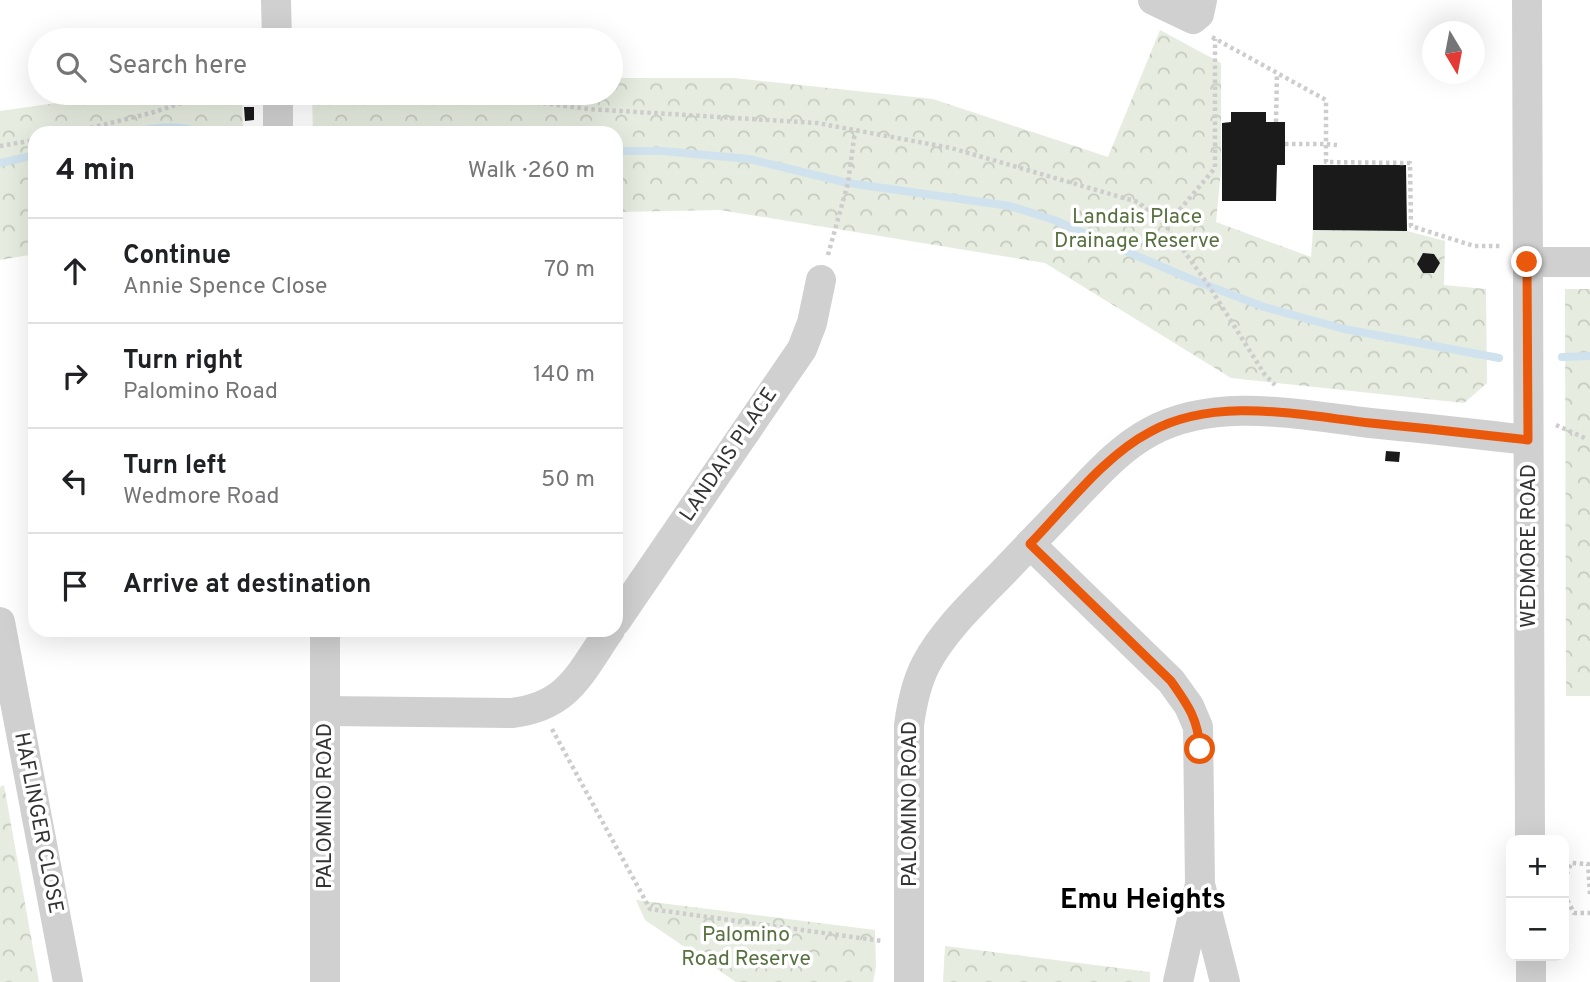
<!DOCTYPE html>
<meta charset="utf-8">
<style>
:root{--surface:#fff;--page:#f6f6f6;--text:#202124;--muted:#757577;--line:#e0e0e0}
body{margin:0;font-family:Overpass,sans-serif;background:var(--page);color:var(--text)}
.controls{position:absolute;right:21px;bottom:21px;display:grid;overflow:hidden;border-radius:14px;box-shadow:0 7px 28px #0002}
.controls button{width:63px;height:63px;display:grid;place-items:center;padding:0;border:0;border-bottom:2px solid var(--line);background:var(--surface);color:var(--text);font:35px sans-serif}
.compass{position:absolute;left:1422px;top:21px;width:63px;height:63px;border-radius:50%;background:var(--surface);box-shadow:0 7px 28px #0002;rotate:170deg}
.stop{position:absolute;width:21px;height:21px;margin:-16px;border:5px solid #ea580c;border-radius:50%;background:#fff}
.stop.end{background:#ea580c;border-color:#fff;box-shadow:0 2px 7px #0008}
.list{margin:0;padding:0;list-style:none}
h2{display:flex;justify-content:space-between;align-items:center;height:91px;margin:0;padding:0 28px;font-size:30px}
h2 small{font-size:23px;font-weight:400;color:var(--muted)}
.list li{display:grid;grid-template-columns:46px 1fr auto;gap:21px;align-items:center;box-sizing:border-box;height:105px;padding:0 28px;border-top:2px solid var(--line)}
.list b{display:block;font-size:26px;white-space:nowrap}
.list p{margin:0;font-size:23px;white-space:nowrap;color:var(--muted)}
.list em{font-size:23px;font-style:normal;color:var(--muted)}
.icon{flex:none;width:38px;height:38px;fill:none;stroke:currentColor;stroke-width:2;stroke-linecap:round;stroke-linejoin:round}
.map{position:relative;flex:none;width:1590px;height:982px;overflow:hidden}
.search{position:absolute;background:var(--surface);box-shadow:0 7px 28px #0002;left:28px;top:28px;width:595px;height:77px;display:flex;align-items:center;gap:18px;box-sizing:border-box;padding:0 24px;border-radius:38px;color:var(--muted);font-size:26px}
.panel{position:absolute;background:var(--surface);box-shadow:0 7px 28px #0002;left:28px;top:126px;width:595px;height:511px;border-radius:21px}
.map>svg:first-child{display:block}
.park{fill:url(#park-crowns)}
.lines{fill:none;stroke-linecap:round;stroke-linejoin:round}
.stream{stroke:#cfe2ee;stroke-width:8}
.building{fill:#1a1a1a}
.path{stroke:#cdcdcd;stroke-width:4.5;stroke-dasharray:3.5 3.5;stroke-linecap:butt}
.street{stroke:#d0d0d0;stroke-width:30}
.route{stroke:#ea580c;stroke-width:9}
.labels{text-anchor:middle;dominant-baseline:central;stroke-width:7;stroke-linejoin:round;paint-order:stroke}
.park-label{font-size:21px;fill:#56703f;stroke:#fff}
.street-label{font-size:21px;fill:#333;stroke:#fff}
.district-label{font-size:28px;font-weight:bold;fill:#000;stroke:#fff}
</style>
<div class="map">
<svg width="1590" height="982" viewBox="0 0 1590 982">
<defs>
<pattern id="park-crowns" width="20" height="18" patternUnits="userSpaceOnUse" patternTransform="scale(1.75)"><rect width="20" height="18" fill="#e6ecdf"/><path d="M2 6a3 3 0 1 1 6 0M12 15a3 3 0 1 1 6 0" fill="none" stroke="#c6cbc0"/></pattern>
</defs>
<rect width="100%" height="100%" fill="#fff"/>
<!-- park -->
<g class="park">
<path d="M1160 30 1221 63V170L1216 222 1311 257 1313 230 1407 231 1445 241 1444 285 1486 289 1487 383 1464 403 1231 378 1045 263 720 210 616 212V133H313L312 93H611V78H734L933 99 1108 157Z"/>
<path d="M127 93H242L243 133H35V254L0 260V111Z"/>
<path d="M1565 289H1590V696H1566Z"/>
<path d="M4 785 39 982H0V787Z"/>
<path d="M636 900 875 930 876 966 873 982H736L645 920Z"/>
<path d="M945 946 1150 972V982H943Z"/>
</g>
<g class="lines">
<!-- stream -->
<g class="stream">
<path d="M129 133C154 127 177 124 202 133"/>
<path d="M616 151H662L749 159 848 183 1010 206 1054 220 1188 278 1264 307 1344 329 1499 358"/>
<path d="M0 163 35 155"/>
<path d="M1562 357 1590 356"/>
</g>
</g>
<!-- building -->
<g class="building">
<path d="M244 107H254V120L245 121Z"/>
<path d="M1231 112H1266V122H1285V165H1277L1276 201H1222V123L1231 122Z"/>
<path d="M1313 165H1406L1407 231 1313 230Z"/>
<path d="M1423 253 1434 254 1440 263 1434 273H1423L1417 264Z"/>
<path d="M1386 451 1400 452 1399 462 1385 461Z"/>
</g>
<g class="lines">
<!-- path -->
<g class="path">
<path d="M1212 37 1326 100V144L1337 145"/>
<path d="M348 93 379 100 411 102 505 98 588 109 817 123 951 148 1138 202 1166 226 1209 286 1265 375 1275 385"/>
<path d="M1276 122 1277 73"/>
<path d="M70 133 151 113 209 94 251 99"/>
<path d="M1285 144H1326V162L1410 163 1411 226 1474 246H1503"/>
<path d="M0 146 35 140"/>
<path d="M1166 226 1215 168V39"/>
<path d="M828 255 848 183 855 131"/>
<path d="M1556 425 1587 439"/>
<path d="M552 729 650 909 882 941"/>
<path d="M1564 881 1571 863 1588 864 1590 894"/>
<path d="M1564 894 1574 913H1590"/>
</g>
<!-- street -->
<g class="street">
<path d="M276 0 277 40"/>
<path d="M1153 0 1193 19 1199 14 1202 0"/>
<path d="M1527 0 1530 840"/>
<path d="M278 93V133"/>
<path d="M1527 262H1590"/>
<path d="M1030 544 1171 681 1189 706 1198 727 1200 884 1178 982"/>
<path d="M616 621 802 349 812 323 821 280"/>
<path d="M0 622 68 982"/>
<path d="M325 630V982"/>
<path d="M326 711 512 713C569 706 580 673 610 630"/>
<path d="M1201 888 1225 982"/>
<path d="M1531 956V982"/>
<path d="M909 982V725C912 703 916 683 926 664 946 626 983 594 1012 563 1034 540 1056 517 1078 494 1100 471 1122 447 1150 432 1216 396 1300 415 1370 423 1423 428 1475 434 1528 440"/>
</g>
</g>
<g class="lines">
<!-- route -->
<path class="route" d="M1200 749C1198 719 1188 705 1171 681L1030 544C1066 507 1104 456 1150 432 1215 396 1299 415 1370 423 1423 428 1475 434 1528 440L1527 262"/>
</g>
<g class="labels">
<!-- park labels -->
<g class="park-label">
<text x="1137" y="217">Landais Place<tspan x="1137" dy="24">Drainage Reserve</tspan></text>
<text x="746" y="935">Palomino<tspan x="746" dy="24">Road Reserve</tspan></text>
</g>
<!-- street labels -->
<g class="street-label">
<text transform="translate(729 455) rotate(-56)">LANDAIS PLACE</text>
<text transform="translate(1529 546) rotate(-90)">WEDMORE ROAD</text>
<text transform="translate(910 804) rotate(-90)">PALOMINO ROAD</text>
<text transform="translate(325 806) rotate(-90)">PALOMINO ROAD</text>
<text transform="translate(38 823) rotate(79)">HAFLINGER CLOSE</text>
</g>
<!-- district labels -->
<g class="district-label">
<text x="1143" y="901">Emu Heights</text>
</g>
</g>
</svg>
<div class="controls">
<button>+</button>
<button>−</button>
</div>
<svg class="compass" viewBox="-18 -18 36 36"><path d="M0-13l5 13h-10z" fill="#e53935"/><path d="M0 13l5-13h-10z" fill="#757577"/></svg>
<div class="stop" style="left:1200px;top:749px"></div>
<div class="stop end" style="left:1527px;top:262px"></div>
<div class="search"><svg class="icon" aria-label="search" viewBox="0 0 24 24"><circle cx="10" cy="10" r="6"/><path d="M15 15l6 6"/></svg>Search here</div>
<section class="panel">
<h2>4 min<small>Walk · 260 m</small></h2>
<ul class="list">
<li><svg class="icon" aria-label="ahead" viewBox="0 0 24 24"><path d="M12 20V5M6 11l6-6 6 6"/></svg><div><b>Continue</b><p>Annie Spence Close</p></div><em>70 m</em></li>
<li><svg class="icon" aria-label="right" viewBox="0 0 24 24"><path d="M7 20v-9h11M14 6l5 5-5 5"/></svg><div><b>Turn right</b><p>Palomino Road</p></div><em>140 m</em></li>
<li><svg class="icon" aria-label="left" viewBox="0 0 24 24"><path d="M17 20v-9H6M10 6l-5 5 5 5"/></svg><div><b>Turn left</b><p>Wedmore Road</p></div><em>50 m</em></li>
<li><svg class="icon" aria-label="arrive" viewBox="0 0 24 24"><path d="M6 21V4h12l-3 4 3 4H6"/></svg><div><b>Arrive at destination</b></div></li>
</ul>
</section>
</div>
